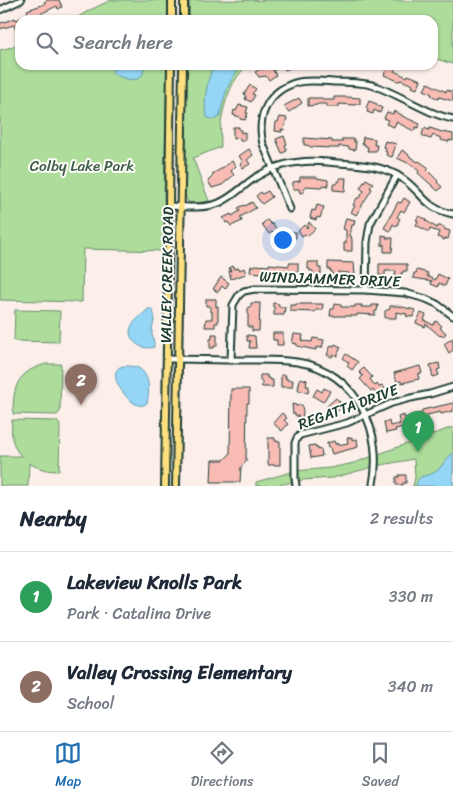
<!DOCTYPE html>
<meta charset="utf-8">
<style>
:root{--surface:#fff;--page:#f2f2f3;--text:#1f2937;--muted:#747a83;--line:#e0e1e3;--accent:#1f6fb2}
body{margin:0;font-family:Sriracha,sans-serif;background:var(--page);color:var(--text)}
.you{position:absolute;left:282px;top:239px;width:18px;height:18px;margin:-12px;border:4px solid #fff;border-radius:50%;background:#1a73e8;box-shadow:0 0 0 8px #1a73e833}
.badge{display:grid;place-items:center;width:32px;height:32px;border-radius:50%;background:var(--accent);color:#fff;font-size:16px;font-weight:700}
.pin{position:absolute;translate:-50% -41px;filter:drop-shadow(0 1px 2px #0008)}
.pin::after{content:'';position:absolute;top:26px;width:18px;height:15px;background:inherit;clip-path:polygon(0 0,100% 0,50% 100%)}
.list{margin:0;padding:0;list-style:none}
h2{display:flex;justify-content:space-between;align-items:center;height:65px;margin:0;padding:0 20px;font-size:21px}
h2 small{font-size:16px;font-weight:400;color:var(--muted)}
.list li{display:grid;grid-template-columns:32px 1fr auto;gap:15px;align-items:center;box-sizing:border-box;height:90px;padding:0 20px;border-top:1px solid var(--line)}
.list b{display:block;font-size:19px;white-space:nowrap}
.list p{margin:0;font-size:16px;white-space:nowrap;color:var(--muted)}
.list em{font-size:16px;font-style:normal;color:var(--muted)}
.icon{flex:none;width:28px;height:28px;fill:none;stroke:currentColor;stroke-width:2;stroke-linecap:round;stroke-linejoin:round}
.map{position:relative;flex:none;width:453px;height:486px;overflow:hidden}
.search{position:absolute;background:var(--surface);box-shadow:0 1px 4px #0004;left:15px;right:15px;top:15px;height:55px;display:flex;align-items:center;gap:12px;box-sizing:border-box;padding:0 18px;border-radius:15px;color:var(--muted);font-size:19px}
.sheet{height:245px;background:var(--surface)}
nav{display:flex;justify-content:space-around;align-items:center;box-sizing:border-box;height:70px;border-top:1px solid var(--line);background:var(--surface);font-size:14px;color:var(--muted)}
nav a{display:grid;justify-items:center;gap:2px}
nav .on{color:var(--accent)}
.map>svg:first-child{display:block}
.green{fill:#addc9b;stroke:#668c68}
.water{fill:#95d6f7;stroke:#6699a9}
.building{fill:#f8bcb5;stroke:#1f3d34}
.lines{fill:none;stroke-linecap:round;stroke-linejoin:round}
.minor-casing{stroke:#1f3d34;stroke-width:9}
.major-casing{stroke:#1f3d34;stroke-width:10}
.minor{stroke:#fdfcf7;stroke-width:5}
.major{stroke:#fddf80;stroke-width:6}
.labels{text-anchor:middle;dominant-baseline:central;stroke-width:4;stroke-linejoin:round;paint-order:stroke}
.park-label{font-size:15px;fill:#3b5d49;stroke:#fdfcf7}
.street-label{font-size:15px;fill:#1f3d34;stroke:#fdfcf7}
</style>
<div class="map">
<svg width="453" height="486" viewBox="0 0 453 486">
<rect width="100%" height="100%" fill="#fcefea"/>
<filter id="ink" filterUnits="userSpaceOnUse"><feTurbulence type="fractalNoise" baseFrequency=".02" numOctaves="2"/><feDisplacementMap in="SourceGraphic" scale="10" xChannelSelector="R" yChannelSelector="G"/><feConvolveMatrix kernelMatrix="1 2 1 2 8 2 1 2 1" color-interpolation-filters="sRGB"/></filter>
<g filter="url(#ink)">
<!-- green -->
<g class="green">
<path d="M111 0H168V20H73L88 11Z"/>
<path d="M190 0 453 1V64L433 58V20H189Z"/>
<path d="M20 45V65H167L164 196 165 214 164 251 83 249 82 302 0 300V50Z"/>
<path d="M187 65H248C232 78 224 102 221 123 220 130 221 139 221 147L193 158 209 201C203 202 195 204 188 202L185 196Z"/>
<path d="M15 310 60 311 59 342 14 341Z"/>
<path d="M46 364H61L60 412 57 415 13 414C13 386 17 372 46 364Z"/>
<path d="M12 420 57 421 60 425 59 471C48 471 39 469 29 463L28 486H0V456H21C11 445 11 434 12 420Z"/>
<path d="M453 427V486H413L415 478 414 459 376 466 333 478 303 480 274 486H256V482L295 471 330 468 354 463Z"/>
</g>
<!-- water -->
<g class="water">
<path d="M112 65H144C144 69 143 74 141 77 134 83 118 77 113 73Z"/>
<path d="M213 65H242C228 82 224 95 220 116 217 120 211 120 207 117 202 101 208 81 213 65Z"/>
<path d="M148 309H152C157 319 153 321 152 330 151 336 155 341 154 347 143 351 126 341 131 327 134 321 143 314 148 309Z"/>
<path d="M123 366C127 366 132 366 136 367 150 372 150 391 147 403 144 405 143 406 139 405 128 404 103 371 123 366Z"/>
<path d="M453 453V486H416C419 472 426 478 435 472 442 468 446 458 453 453Z"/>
</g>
<!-- building -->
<g class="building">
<path d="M48 0H59L62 7 58 9 57 6 27 20H20V29L16 31 14 25 0 29V23L8 21 15 18 16 20 29 15 27 10 45 4 44 2Z"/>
<path d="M268 65H297L285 70 283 66 273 70 276 75 269 80 266 76 259 77 255 72Z"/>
<path d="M388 65 392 67 394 66 395 69 394 71 407 77 408 75 421 80 417 89 412 87 413 85 401 80 400 81H398L384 75Z"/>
<path d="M428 83 446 92V90L453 92V101L439 97 438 99 431 95 432 94 424 90Z"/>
<path d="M250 85 256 89 252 94 255 95 251 102 245 99 246 96 244 94Z"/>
<path d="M334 97H347L360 98V104H355V105L339 104V107H327V104H318L317 105 308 106V98H322V100H334Z"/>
<path d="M299 98 302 103 289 112 284 106Z"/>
<path d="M369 101 377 104 376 105 382 108 380 113 374 110 373 114 367 112 368 109 366 108Z"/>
<path d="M239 105 248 107 246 113H248L245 120 240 119V117L233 115 234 110 236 111Z"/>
<path d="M394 111 402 115V116L420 124 418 128 416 127 414 131 396 122 394 127 386 124 388 120 384 118 387 112 393 114Z"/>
<path d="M280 117 287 118 284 130 281 129 282 132 275 131 276 122H278Z"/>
<path d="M233 127H239V130H241V133L245 132V141H240V138L233 139Z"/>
<path d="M424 128 429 130 430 128 442 132 453 134V141L449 140V142L441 140V138L433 135 431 139 424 137V136L422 135Z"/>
<path d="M284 136 287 144 285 145 287 151 282 153 276 139Z"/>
<path d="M363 137 375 139 374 145H377L376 151H367L368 147 365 146V144H362Z"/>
<path d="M304 138 332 140V142H342V139H354V142H356L355 150 349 149V147L339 146V148H331L311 147 307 145H304Z"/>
<path d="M385 141 396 144 392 157 386 155 387 152 385 151 386 148 383 147Z"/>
<path d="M249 149 253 155 247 160 250 164 243 168 240 164 243 162 239 156Z"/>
<path d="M402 150 408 154 410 156V157L418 162 419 161 429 168 427 170 438 181 437 182 442 187 438 191 418 173 419 171 412 165 397 158Z"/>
<path d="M232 161 236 166 231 171 234 175 222 185 212 188 208 181 213 176 212 174 221 169Z"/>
<path d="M300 177H317V178L328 180V186L323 185V187H320L305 186V189H303L304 192 300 193 299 189H293V182L300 181Z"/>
<path d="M340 178H346L345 191 333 190V184H337V182H339Z"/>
<path d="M366 179 373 183 370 188 372 189 356 215 351 212 355 206 353 205 357 198H359L364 191 360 188Z"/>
<path d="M268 191 272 197 262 204 256 196 261 192 262 194Z"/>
<path d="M404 198 410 202 404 212 401 210 397 217 400 219 398 222V224L396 226 393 224 390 231 384 228 398 202 401 203Z"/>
<path d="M252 202 256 208 240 217 242 221 231 226 228 222 226 223 223 218 231 214 232 216 240 211 238 208 244 205 245 206Z"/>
<path d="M317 205 324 207 320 218 317 217 316 220 310 218 312 210 315 211Z"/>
<path d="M419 216 426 219 425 220 437 228 438 226H440L444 227V229L450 231 448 239 445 238V240L437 237 439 232 430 229 429 232 416 225 418 221 416 220Z"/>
<path d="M346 218 355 220 354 225H352L350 236H351L352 239V251H344V243H346V230L343 229Z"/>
<path d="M267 220 271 224H272L277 229 273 233 272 232 269 234 262 224Z"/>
<path d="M309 222 315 229 307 236 305 234 302 236 298 231 304 225 307 228Z"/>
<path d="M281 231 296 232V238H289V240H281Z"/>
<path d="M382 235 387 236 386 238H393L392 252H384V244L382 246Z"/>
<path d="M308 262H318V268H321V274H313V271H310V269H308Z"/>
<path d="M328 262 354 263 355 275H349V273L338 272V275H332V271H330V269H328Z"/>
<path d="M289 263H298V272L294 271V274H286V272H276V274L250 272 251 266H255V265L269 266V264L289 266Z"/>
<path d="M379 264H407V271H403V273H401V276H395L396 271H385V276L379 275Z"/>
<path d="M233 266 234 269 239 268 240 270 244 268 246 274 231 279 229 271H231L229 268Z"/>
<path d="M417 270 428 273 427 276 435 280 438 274 448 279 445 286 439 283 438 287 431 284 432 281 413 278 414 273H416Z"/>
<path d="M221 277 229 283 225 289 222 286 218 292 213 289Z"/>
<path d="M206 299H216V307L218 306V323H215V327H205L206 319H212V311H210V306H206Z"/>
<path d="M251 303H260L259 331H252V327H248V307H251Z"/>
<path d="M273 303 279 304V307H285L284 315H274V307H273Z"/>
<path d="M296 304H323L322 310H316L315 312 290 311V305H296Z"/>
<path d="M335 304 341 305V307H355V305H362L361 307H372V305H378L377 311H375V315L357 314V316H330L331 309H334Z"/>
<path d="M390 306H398L415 310 413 317 406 316 407 314 396 312V318H385V311L390 309Z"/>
<path d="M421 313 426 315 424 320 433 325 436 321 442 326 440 328 446 333 443 337 441 335 440 336 426 324 425 327 416 323Z"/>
<path d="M273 333H283V345H277V340H273Z"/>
<path d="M212 334H217V346H214V348H210V339H212Z"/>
<path d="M294 334 303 335 302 341 312 342 313 338 324 340 322 348 316 347V350L297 346V344L292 343Z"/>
<path d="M247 335 255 336 256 348H249L250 341H247Z"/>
<path d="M453 338V350L449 353 444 344Z"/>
<path d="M335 344 341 347 337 356 333 354 332 357 327 355 331 345 334 346Z"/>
<path d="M346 354 358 362 352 370 347 366 349 363 343 358Z"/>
<path d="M439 363 440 369 437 370 439 375 433 377 430 365Z"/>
<path d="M420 366 422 373 418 374 419 379 402 383 401 381 397 382 394 373Z"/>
<path d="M364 368 372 377 370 379 375 386 377 384 379 387 382 385 385 388 382 390 384 392 378 396 373 390 371 391 360 379 363 376 359 372Z"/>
<path d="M260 375H267V378H269L270 380H273V387H262V381H260Z"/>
<path d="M281 375H286L285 378H287V380H293L292 387H281Z"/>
<path d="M300 378 307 380 306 386H309L308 393 298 390Z"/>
<path d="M324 388 330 391 323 402 313 396 317 389 322 392Z"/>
<path d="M231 389H249V403H247L246 462 241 467 240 482H211L212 460H224L230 454Z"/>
<path d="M336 398 340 402 338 404 339 406 337 408 339 410 333 414 327 406Z"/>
<path d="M453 403V411L441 414 440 412 427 415 428 421 419 423 417 414 422 413V410Z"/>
<path d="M292 404 296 405V406L302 405 303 412 302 418H298V415L296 416 295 414H293Z"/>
<path d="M282 413 287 418 284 420 288 424 282 431 273 423Z"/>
<path d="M404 415V418L409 417 411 425 395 429 396 431 386 433 384 422 389 421 390 426 400 424 398 417Z"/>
<path d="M352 437V440L357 439 358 447 332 454 330 448H328L327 443 334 441 335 444 337 443V445L348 443 347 438Z"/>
<path d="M268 438H275V441H280V465H268Z"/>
<path d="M315 445 316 448H318V450L321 449 322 456 311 458 309 446Z"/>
<path d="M399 475H406V483H403V485H396V477H399Z"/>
</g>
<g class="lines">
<!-- minor casing -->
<g class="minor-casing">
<g id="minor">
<path d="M0 10 21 0"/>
<path d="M169 206C185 207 203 209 219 203 233 197 244 185 256 177 269 169 285 163 300 162 312 160 325 162 338 163 362 165 387 165 407 182 425 197 427 209 453 214"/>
<path d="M290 209 263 144C256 115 269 89 299 82 310 80 322 81 334 82 346 82 359 82 372 85 400 94 424 113 453 119"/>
<path d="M366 290 367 242 370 224 397 175"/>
<path d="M167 359C191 359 216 360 240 360 259 360 279 359 297 362 326 366 350 384 363 410 375 432 378 459 373 484"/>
<path d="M231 360 233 305 239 295 244 291 255 289 366 290 405 293 426 299 437 304 453 316"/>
<path d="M296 486 295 478V443L297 438 300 435 347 423 392 403 411 398 430 394 453 387"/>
</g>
</g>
<!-- major casing -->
<g class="major-casing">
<g id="major">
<path d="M172 20V0"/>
<path d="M184 20V0"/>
<path d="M165 486 171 65"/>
<path d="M176 486 183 65"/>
</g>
</g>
<!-- minor -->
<use href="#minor" class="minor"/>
<!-- major -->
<use href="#major" class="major"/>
</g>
</g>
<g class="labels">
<!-- park labels -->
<g class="park-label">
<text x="82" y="166">Colby Lake Park</text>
</g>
<!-- street labels -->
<g class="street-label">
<text transform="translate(167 275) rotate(-89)">VALLEY CREEK ROAD</text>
<text transform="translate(330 279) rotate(2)">WINDJAMMER DRIVE</text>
<text transform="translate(348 407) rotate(-20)">REGATTA DRIVE</text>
</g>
</g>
</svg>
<div class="you"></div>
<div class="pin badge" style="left:418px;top:452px;background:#2e9e5b">1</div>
<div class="pin badge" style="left:81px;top:405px;background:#8d6e63">2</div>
<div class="search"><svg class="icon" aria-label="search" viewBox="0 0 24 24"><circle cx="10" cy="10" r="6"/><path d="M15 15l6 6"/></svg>Search here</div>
</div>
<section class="sheet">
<h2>Nearby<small>2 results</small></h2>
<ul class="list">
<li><span class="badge" style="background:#2e9e5b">1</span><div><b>Lakeview Knolls Park</b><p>Park · Catalina Drive</p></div><em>330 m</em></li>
<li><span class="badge" style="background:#8d6e63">2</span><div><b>Valley Crossing Elementary</b><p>School</p></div><em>340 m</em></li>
</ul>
</section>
<nav>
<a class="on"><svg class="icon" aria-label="map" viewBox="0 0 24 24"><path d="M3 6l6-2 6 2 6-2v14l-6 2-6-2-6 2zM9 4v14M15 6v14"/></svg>Map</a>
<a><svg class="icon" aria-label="directions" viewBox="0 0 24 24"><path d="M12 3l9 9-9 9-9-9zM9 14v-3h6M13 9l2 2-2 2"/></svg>Directions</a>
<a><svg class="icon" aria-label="saved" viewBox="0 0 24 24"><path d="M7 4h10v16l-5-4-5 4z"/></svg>Saved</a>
</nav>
